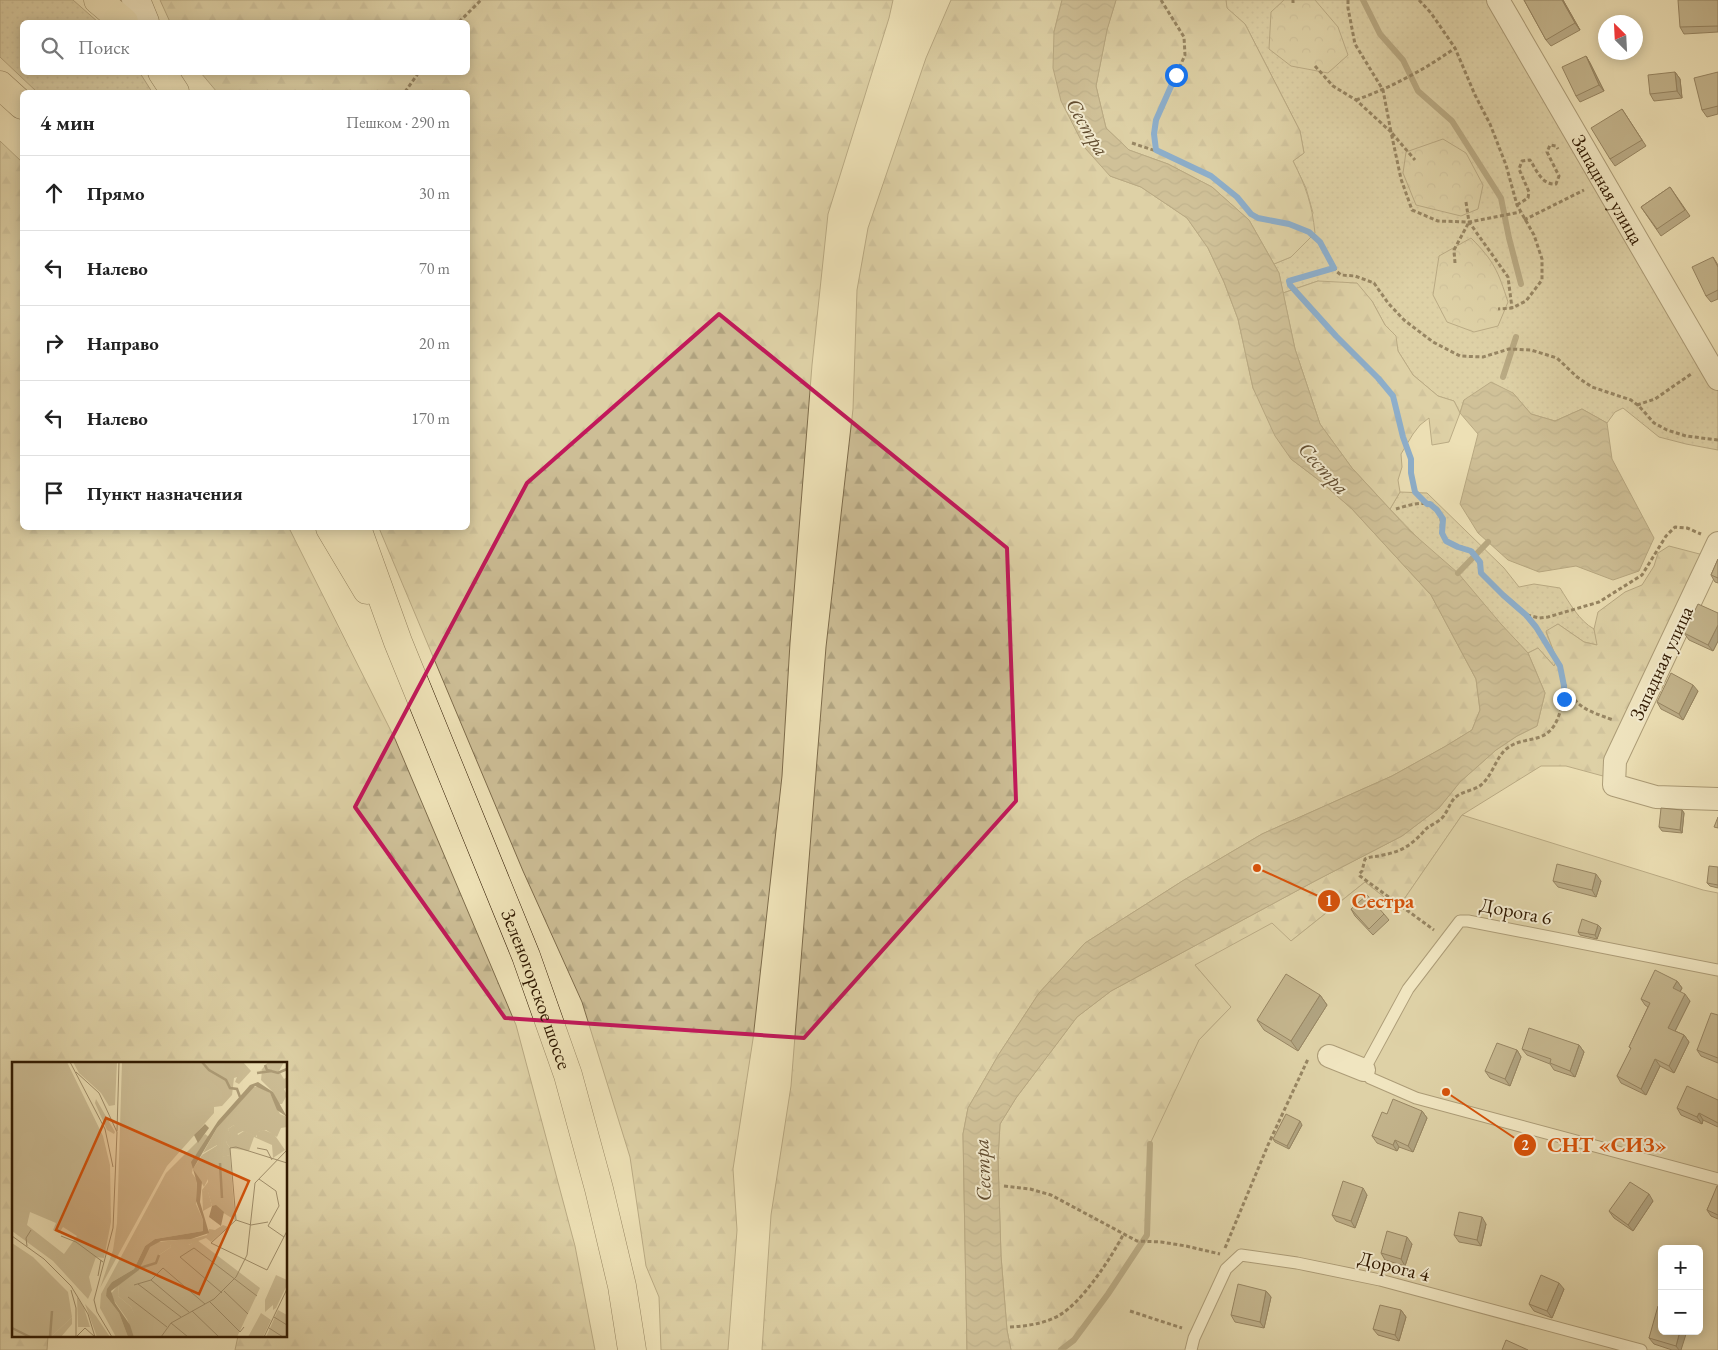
<!DOCTYPE html>
<html lang="ru">
<meta charset="utf-8">
<style>
:root{--surface:#fff;--page:#f6f6f6;--text:#222;--muted:#767676;--line:#e0e0e0}
body{margin:0;font-family:"EB Garamond",serif;background:var(--page);color:var(--text)}
.controls{position:absolute;right:15px;bottom:15px;display:grid;overflow:hidden;border-radius:8px;box-shadow:0 2px 12px #0003}
.controls button{width:45px;height:45px;display:grid;place-items:center;padding:0;border:0;border-bottom:1px solid var(--line);background:var(--surface);color:var(--text);font:25px sans-serif}
.compass{position:absolute;left:1598px;top:15px;width:45px;height:45px;border-radius:50%;background:var(--surface);box-shadow:0 2px 12px #0003;rotate:336deg}
.stop{position:absolute;width:15px;height:15px;margin:-11px;border:4px solid #1a73e8;border-radius:50%;background:#fff}
.stop.end{background:#1a73e8;border-color:#fff;box-shadow:0 1px 5px #0008}
.list{margin:0;padding:0;list-style:none}
h2{display:flex;justify-content:space-between;align-items:center;height:65px;margin:0;padding:0 20px;font-size:21px}
h2 small{font-size:16px;font-weight:400;color:var(--muted)}
.list li{display:grid;grid-template-columns:32px 1fr auto;gap:15px;align-items:center;box-sizing:border-box;height:75px;padding:0 20px;border-top:1px solid var(--line)}
.list b{display:block;font-size:19px;white-space:nowrap}
.list em{font-size:16px;font-style:normal;color:var(--muted)}
.icon{flex:none;width:28px;height:28px;fill:none;stroke:currentColor;stroke-width:2;stroke-linecap:round;stroke-linejoin:round}
.map{position:relative;flex:none;width:1718px;height:1350px;overflow:hidden}
.search{position:absolute;background:var(--surface);box-shadow:0 2px 12px #0003;left:20px;top:20px;width:450px;height:55px;display:flex;align-items:center;gap:12px;box-sizing:border-box;padding:0 18px;border-radius:8px;color:var(--muted);font-size:19px}
.panel{position:absolute;background:var(--surface);box-shadow:0 2px 12px #0003;left:20px;top:90px;width:450px;height:440px;border-radius:8px}
.map>svg:first-child{display:block}
.grass{fill:url(#grass-dots);stroke:#7e6c4b}
.forest{fill:url(#forest-firs);stroke:#7e6c4b}
.park{fill:url(#park-crowns);stroke:#7e6c4b}
.garden{fill:#cdbe96;stroke:#7e6c4b;fill-rule:evenodd}
.water{fill:url(#water-waves);stroke:#7b6847}
.lines{fill:none;stroke-linecap:round;stroke-linejoin:round}
.stream{stroke:#7b6847;stroke-width:6}
.lane-casing{stroke:#5f4b2d;stroke-width:13}
.street-casing{stroke:#5f4b2d;stroke-width:24}
.secondary-casing{stroke:#301900;stroke-width:29}
.highway-casing{stroke:#301900;stroke-width:29}
.path{stroke:#301900;stroke-width:3;stroke-dasharray:4 2.5;stroke-linecap:butt}
.lane{stroke:#f3ebcf;stroke-width:11}
.street{stroke:#f3ebcf;stroke-width:22}
.secondary{stroke:#f3ebcf;stroke-width:28}
.highway{stroke:#ede0b5;stroke-width:28}
.wall{fill:#7e6e51;stroke:#301900}
.shaded-wall{fill:#665a42;stroke:#301900}
.building{fill:#92805e;stroke:#301900}
.route{stroke:#1a73e8;stroke-width:6}
.marked{fill:none;stroke:#c2185b;stroke-width:4;stroke-linejoin:round}
.labels{text-anchor:middle;dominant-baseline:central;stroke-width:4;stroke-linejoin:round;paint-order:stroke}
.street-label{font-size:20px;fill:#301900;stroke:#f3ebcf}
.water-label{font-size:21px;font-style:italic;fill:#624d30;stroke:#f3ebcf}
.inset-river{fill:none;stroke:#ad9c77;stroke-width:2.5}
.inset-road{fill:none;stroke:#a1906d;stroke-width:1}
.view{fill:#d6530b;fill-opacity:0.15;stroke:#d6530b;stroke-width:2.5}
.inset-edge{fill:none;stroke:#301900;stroke-width:2.5}
.leader{fill:none;stroke:#d6530b;stroke-width:2}
.callout-dot{fill:#d6530b;stroke:#f3ebcf;stroke-width:2}
.mark-label{font-size:15px;text-anchor:middle;font-weight:bold;fill:#fff}
.callout-label{font-size:21px;text-anchor:middle;font-weight:bold;fill:#d6530b;stroke:#f3ebcf;stroke-width:4;stroke-linejoin:round;paint-order:stroke}
</style>
<div class="map">
<svg width="1718" height="1350" viewBox="0 0 1718 1350">
<defs>
<pattern id="grass-dots" width="8" height="8" patternUnits="userSpaceOnUse" patternTransform="scale(1.25)"><rect width="8" height="8" fill="#cdbe96"/><path d="M2 2h.1M6 6h.1" fill="none" stroke="#b0a380" stroke-width="1.8" stroke-linecap="round"/></pattern>
<pattern id="forest-firs" width="22" height="20" patternUnits="userSpaceOnUse" patternTransform="scale(1.25)"><rect width="22" height="20" fill="#cdbe96"/><path d="M5 1l3.5 6h-7zM16 11l3.5 6h-7z" fill="#b0a380"/></pattern>
<pattern id="park-crowns" width="20" height="18" patternUnits="userSpaceOnUse" patternTransform="scale(1.25)"><rect width="20" height="18" fill="#cdbe96"/><path d="M2 6a3 3 0 1 1 6 0M12 15a3 3 0 1 1 6 0" fill="none" stroke="#b0a380"/></pattern>
<pattern id="water-waves" width="16" height="10" patternUnits="userSpaceOnUse" patternTransform="scale(1.25)"><rect width="16" height="10" fill="#ad9c77"/><path d="M0 5q4-4 8 0t8 0" fill="none" stroke="#8d7e5f"/></pattern>
</defs>
<rect width="100%" height="100%" fill="#ede0b5"/>
<filter id="stains"><feTurbulence type="fractalNoise" baseFrequency=".004" numOctaves="4"/><feColorMatrix values="0 0 0 0 .2 0 0 0 0 .09 0 0 0 0 .02 0 0 0 .5 -.17"/></filter>
<radialGradient id="worn" r=".72"><stop offset=".6" stop-color="#630" stop-opacity="0"/><stop offset="1" stop-color="#630" stop-opacity=".3"/></radialGradient>
<!-- grass -->
<g class="grass">
<path d="M0 0H73L98 22H22V72L140 73 152 92H37L0 57Z"/>
<path d="M1226 0H1498L1718 379V450L1686 444 1659 437 1623 408 1615 412 1607 423 1582 409 1555 421 1531 414 1513 393 1464 400 1460 413 1454 401 1438 396 1413 375 1398 351 1395 336 1385 325 1372 301 1318 281 1283 293 1279 273 1274 264 1291 257 1313 213 1306 188 1293 161 1304 153 1300 131 1245 24 1226 8Z"/>
<path d="M1400 492 1427 493 1504 568 1519 587 1534 584 1560 588C1569 602 1579 621 1594 629L1598 645 1584 642 1558 624 1546 632 1557 660 1554 666 1538 648 1528 653 1390 509Z"/>
</g>
<!-- forest -->
<g class="forest">
<path d="M160 0H893L889 18 828 214 812 365 790 643 782 776 753 1039 733 1169 737 1230 728 1350H661L659 1297 646 1266 630 1157 582 1002 523 871 379 528H468V92H217L201 73 468 72V22H170Z"/>
<path d="M951 0H1062L1054 32 1110 176 1141 187 1187 218 1208 248 1224 282 1238 319 1253 388 1291 459 1320 481 1352 509 1431 595 1476 679 1480 710 1472 730 1446 746 1392 776 1262 834 1184 880 1085 943 1039 993 999 1054 968 1108 963 1134 967 1350H762L771 1215 791 1086 826 647 853 409 857 290 868 228 926 58Z"/>
<path d="M1116 0H1226L1227 8 1245 24 1300 131 1304 153 1293 161C1306 187 1312 204 1315 233L1291 257 1274 264 1249 220 1212 187 1168 164 1129 150 1106 128 1096 86 1107 29Z"/>
<path d="M0 141 22 162V528H289L395 739 516 1025 575 1246 595 1350H235L238 1336H286V1064H14V1336H48L47 1350H0Z"/>
<path d="M1318 281 1357 283 1372 301 1385 325 1396 336 1398 351 1413 375 1438 396 1454 401 1460 413 1449 442 1432 445 1429 418 1420 425 1413 434 1401 454 1402 467 1398 480 1400 492 1390 509 1352 468 1320 424 1295 349 1283 293Z"/>
<path d="M1669 546 1711 557 1614 779 1566 766H1541L1462 815 1398 908 1365 882 1291 941 1195 965 1231 1007 1199 1040 1149 1219 1147 1235 1108 1294 1074 1340 1061 1350H1011L1007 1330 1001 1256 998 1159 1000 1124 1016 1098 1077 1017 1111 991 1315 881 1402 836 1439 808 1460 782 1496 750 1517 736 1537 726 1545 693 1528 653 1538 648 1554 666 1557 660 1546 631 1558 624 1584 642 1597 645 1594 629 1598 612 1625 592 1642 585 1654 566 1658 553Z"/>
</g>
<!-- park -->
<g class="park">
<path d="M1284 0H1315L1338 27 1348 55 1328 73 1291 66 1269 49 1271 12Z"/>
<path d="M1443 139 1466 153 1483 185 1478 209 1461 216 1416 205 1403 173 1406 152Z"/>
<path d="M1471 238C1494 261 1498 271 1508 302L1498 326 1474 332 1447 322 1433 295 1439 256Z"/>
</g>
<!-- garden -->
<path class="garden" d="M1462 815 1703 890 1718 893V1350H1061L1074 1340 1108 1294 1147 1235 1150 1144 1199 1040 1231 1007 1195 965 1272 923 1291 941 1365 882 1398 908ZM1662 1249H1699V1331H1662Z"/>
<!-- water -->
<g class="water">
<path d="M1062 0H1116L1107 30 1096 86 1106 128 1129 150 1168 164 1212 187 1249 220 1279 273 1295 349 1320 424 1352 468 1410 531 1458 573 1501 624 1528 653 1545 693 1537 726 1517 736 1496 750 1460 782 1439 808 1402 836 1315 881 1111 991 1077 1017 1016 1098 1000 1124 998 1159 1001 1256 1007 1330 1011 1350H967L963 1134 968 1108 999 1054 1039 993 1085 943 1184 880 1262 834 1392 776 1446 746 1472 730 1480 710 1476 679 1431 595 1352 509 1320 481 1291 459 1275 436 1253 388 1238 319 1224 282 1208 248 1187 218 1141 187 1110 176 1085 148 1061 101 1053 68 1054 32Z"/>
<path d="M1491 382 1513 393 1531 414 1555 421 1582 409 1607 423 1612 459 1654 538 1639 571 1613 580 1576 566 1539 572 1508 560 1478 533 1460 504 1478 434 1460 413 1464 400Z"/>
</g>
<g class="lines">
<!-- stream -->
<g class="stream">
<path d="M1363 0 1380 34 1403 60 1418 91 1452 121 1501 198 1509 238 1521 284"/>
<path d="M1503 377 1516 337"/>
<path d="M1458 573 1488 542"/>
<path d="M1061 1350 1074 1340 1108 1294 1147 1235 1150 1144"/>
</g>
<!-- lane casing -->
<g class="lane-casing">
<g id="lane">
<path d="M1718 970 1468 921H1460L1408 989 1364 1070 1370 1078 1416 1098 1718 1179"/>
<path d="M1191 1350 1194 1338 1226 1269 1241 1255 1297 1263 1380 1280 1641 1350"/>
</g>
</g>
<!-- street casing -->
<g class="street-casing">
<g id="street">
<path id="s1" d="M1498 0 1718 379"/>
<path d="M1718 543 1615 761 1614 785 1656 797 1718 799"/>
<path d="M1329 1056 1364 1070"/>
</g>
</g>
<!-- secondary casing -->
<g class="secondary-casing">
<path id="secondary" d="M136 0 145 22"/>
</g>
<!-- highway casing -->
<g class="highway-casing">
<g id="highway">
<path d="M98 0 124 22"/>
<path d="M162 72 175 92"/>
<path d="M0 85 22 105"/>
<path d="M330 528 367 590"/>
<path id="s2" d="M357 528 398 642 526 956 568 1075 599 1189 622 1286 632 1350"/>
</g>
</g>
<!-- path -->
<g class="path">
<path d="M1161 0 1184 37 1185 55 1156 120 1153 134 1157 150 1211 176 1237 197 1251 214 1258 218 1289 224 1309 232 1320 241 1336 271 1341 275 1355 276 1374 283 1388 303 1404 320 1433 342 1460 356 1483 357 1509 349 1531 350 1557 358 1577 377 1592 387 1631 400 1639 406 1654 423 1667 430 1686 436 1718 440"/>
<path d="M1293 0V3"/>
<path d="M1348 0V8L1355 44 1383 90 1391 132 1415 160"/>
<path d="M1419 0 1431 13 1455 48 1475 95 1490 124 1506 165 1517 205 1534 235 1542 259V280L1526 301 1512 308 1498 309"/>
<path d="M459 22 481 0"/>
<path d="M1315 66 1333 86 1356 100 1391 132 1401 179 1412 210 1438 221 1469 222 1520 212"/>
<path d="M405 92 419 72"/>
<path d="M1356 100C1392 87 1424 70 1455 48"/>
<path d="M1132 143 1159 152"/>
<path d="M1466 202 1469 222 1508 277 1512 308"/>
<path d="M1517 205 1528 198 1529 192 1519 169 1522 161 1530 160C1537 171 1542 185 1556 184L1559 176 1547 152 1550 145 1556 146 1558 149"/>
<path d="M1524 220 1584 190"/>
<path d="M1455 263 1454 250 1469 222"/>
<path d="M1333 268 1289 281V285L1336 336 1378 378 1393 396 1403 437 1411 459V473L1415 492 1427 504"/>
<path d="M1637 405 1655 399 1691 374"/>
<path d="M1396 509C1406 506 1423 500 1433 506 1448 517 1436 528 1445 539 1452 547 1465 546 1472 552 1482 561 1478 570 1486 578 1498 591 1512 601 1525 613 1536 624 1543 638 1550 651 1553 656 1558 661 1560 667 1566 682 1565 700 1559 715 1548 748 1524 733 1505 750 1495 760 1492 776 1481 785 1475 790 1464 791 1457 796 1451 800 1449 808 1445 814 1442 820 1433 824 1427 828 1423 832 1419 837 1414 841 1405 849 1394 853 1383 855 1376 857 1371 856 1365 859L1362 871 1359 874 1360 876 1434 930"/>
<path d="M1527 615 1539 618 1548 617 1599 602 1642 575 1666 536 1675 527 1687 528 1701 534"/>
<path d="M1564 683C1577 709 1587 710 1613 720"/>
<path d="M1004 1186 1030 1189 1051 1195 1137 1241 1161 1242 1186 1246 1220 1254"/>
<path d="M1225 1248 1268 1145 1308 1059"/>
<path d="M1130 1311 1182 1328"/>
<path d="M1010 1327C1027 1326 1043 1324 1058 1316 1082 1303 1111 1258 1123 1235"/>
</g>
<!-- lane -->
<use href="#lane" class="lane"/>
<!-- street -->
<use href="#street" class="street"/>
<!-- secondary -->
<use href="#secondary" class="secondary"/>
<!-- highway -->
<use href="#highway" class="highway"/>
</g>
<!-- wall -->
<g class="wall">
<path d="M1524 0H1563L1580 30 1551 46 1546 40Z"/>
<path d="M1718 0V32L1684 34 1680 27Z"/>
<path d="M1586 56 1590 63 1604 91 1580 102 1576 96Z"/>
<path d="M1675 72 1680 79 1682 98 1654 101 1650 94Z"/>
<path d="M1718 72V114L1707 117 1702 110Z"/>
<path d="M1622 109 1646 146 1615 166 1610 159Z"/>
<path d="M1670 187 1690 216 1661 236 1641 207Z"/>
<path d="M1713 257 1718 265V299L1711 302 1706 296Z"/>
<path d="M1718 559V583L1715 582 1711 575Z"/>
<path d="M1718 613V641L1713 651 1689 640 1684 633Z"/>
<path d="M1698 691 1683 720 1661 709 1657 702Z"/>
<path d="M1682 810 1684 813 1682 833 1662 831 1659 827Z"/>
<path d="M1718 867V888L1710 886 1707 883Z"/>
<path d="M1553 881H1601L1596 897 1558 887Z"/>
<path d="M1351 909 1384 914 1389 920 1373 935 1355 916Z"/>
<path d="M1601 928 1597 939 1580 935 1578 932Z"/>
<path d="M1677 981 1682 988 1680 992 1690 1001 1675 1031 1684 1035 1689 1042 1674 1073 1660 1066 1646 1095 1621 1083 1617 1076 1631 1049 1629 1047 1648 1007 1645 1005 1641 999Z"/>
<path d="M1320 995 1327 1005 1298 1051 1264 1030 1257 1020Z"/>
<path d="M1718 1015V1063L1701 1056 1697 1050Z"/>
<path d="M1579 1045 1584 1052 1575 1077 1554 1070 1550 1064 1527 1055 1522 1049Z"/>
<path d="M1517 1050 1521 1057 1510 1086 1490 1078 1485 1071Z"/>
<path d="M1718 1100V1127L1703 1120 1702 1124 1681 1115 1677 1108Z"/>
<path d="M1422 1111 1427 1118 1413 1152 1399 1147 1397 1151 1377 1143 1372 1136 1387 1114Z"/>
<path d="M1302 1125 1289 1149 1275 1142 1273 1139Z"/>
<path d="M1718 1186V1219L1711 1216 1707 1210Z"/>
<path d="M1367 1195 1355 1228 1336 1221 1332 1215Z"/>
<path d="M1653 1201 1633 1231 1614 1218 1609 1211Z"/>
<path d="M1486 1224 1481 1246 1459 1242 1454 1235Z"/>
<path d="M1412 1244 1405 1266 1385 1260 1381 1253Z"/>
<path d="M1564 1289 1552 1318 1534 1311 1529 1304Z"/>
<path d="M1266 1291 1271 1297 1264 1328 1235 1322 1231 1315Z"/>
<path d="M1662 1307 1681 1350H1672L1654 1344 1649 1338Z"/>
<path d="M1401 1310 1406 1317 1399 1341 1378 1335 1373 1329Z"/>
</g>
<!-- shaded-wall -->
<g class="shaded-wall">
<path d="M1562 0H1563L1580 30 1575 23Z"/>
<path d="M1586 56 1590 63 1604 91 1599 85Z"/>
<path d="M1675 72 1680 79 1682 98 1677 91Z"/>
<path d="M1718 625V641L1713 651 1708 645Z"/>
<path d="M1693 685 1698 691 1683 720 1679 714Z"/>
<path d="M1682 810 1684 813 1682 833 1680 830Z"/>
<path d="M1596 874 1601 881 1596 897 1592 890Z"/>
<path d="M1598 925 1601 928 1597 939 1595 935Z"/>
<path d="M1677 981 1682 988 1678 995 1673 988Z"/>
<path d="M1685 994 1690 1001 1673 1035 1668 1028Z"/>
<path d="M1320 995 1327 1005 1298 1051 1291 1041Z"/>
<path d="M1684 1035 1689 1042 1674 1073 1669 1066Z"/>
<path d="M1579 1045 1584 1052 1575 1077 1570 1071Z"/>
<path d="M1517 1050 1521 1057 1510 1086 1505 1079Z"/>
<path d="M1655 1059 1660 1066 1646 1095 1641 1089Z"/>
<path d="M1422 1111 1427 1118 1413 1152 1408 1146Z"/>
<path d="M1699 1113 1703 1120 1702 1124 1697 1117Z"/>
<path d="M1300 1121 1302 1125 1289 1149 1287 1146Z"/>
<path d="M1395 1140 1399 1147 1397 1151 1393 1145Z"/>
<path d="M1363 1188 1367 1195 1355 1228 1351 1221Z"/>
<path d="M1649 1194 1653 1201 1633 1231 1628 1225Z"/>
<path d="M1482 1217 1486 1224 1481 1246 1477 1240Z"/>
<path d="M1407 1237 1412 1244 1405 1266 1401 1259Z"/>
<path d="M1559 1283 1564 1289 1552 1318 1547 1311Z"/>
<path d="M1266 1291 1271 1297 1264 1328 1260 1322Z"/>
<path d="M1401 1310 1406 1317 1399 1341 1395 1335Z"/>
<path d="M1680 1331H1687L1681 1350H1679L1676 1346Z"/>
</g>
<!-- building -->
<g class="building">
<path d="M1524 0H1562L1575 23 1546 40Z"/>
<path d="M1678 0H1718V26L1680 27Z"/>
<path d="M1586 56 1599 85 1576 96 1562 67Z"/>
<path d="M1675 72 1677 91 1650 94 1648 75Z"/>
<path d="M1718 72V106L1702 110 1694 78Z"/>
<path d="M1622 109 1642 140 1610 159 1591 128Z"/>
<path d="M1670 187 1685 210 1657 229 1641 207Z"/>
<path d="M1713 257 1718 267V290L1706 296 1692 267Z"/>
<path d="M1718 559V578L1711 575Z"/>
<path d="M1698 604 1718 613V625L1708 645 1684 633Z"/>
<path d="M1671 673 1693 685 1679 714 1657 702Z"/>
<path d="M1661 808 1682 810 1680 830 1659 827Z"/>
<path d="M1718 817V828L1714 827Z"/>
<path d="M1557 864 1596 874 1592 890 1553 881Z"/>
<path d="M1709 866 1718 867V885L1707 883Z"/>
<path d="M1367 895 1384 914 1369 929 1351 909Z"/>
<path d="M1582 919 1598 925 1595 935 1578 932Z"/>
<path d="M1655 970 1677 981 1673 988 1685 994 1668 1028 1684 1035 1669 1066 1655 1059 1641 1089 1617 1076 1631 1048 1629 1047 1650 1003 1641 999Z"/>
<path d="M1286 974 1320 995 1291 1041 1257 1020Z"/>
<path d="M1711 1013 1718 1015V1058L1697 1050Z"/>
<path d="M1529 1028 1579 1045 1570 1071 1550 1063 1551 1059 1522 1049Z"/>
<path d="M1497 1043 1517 1050 1505 1079 1485 1071Z"/>
<path d="M1687 1086 1718 1100V1123L1699 1113 1697 1117 1677 1108Z"/>
<path d="M1393 1099 1422 1111 1408 1146 1395 1140 1393 1145 1372 1136 1382 1112 1387 1114Z"/>
<path d="M1286 1114 1300 1121 1287 1146 1273 1139Z"/>
<path d="M1343 1181 1363 1188 1351 1221 1332 1215Z"/>
<path d="M1630 1182 1649 1194 1628 1225 1609 1211Z"/>
<path d="M1717 1186H1718V1215L1707 1210Z"/>
<path d="M1459 1212 1482 1217 1477 1240 1454 1235Z"/>
<path d="M1387 1231 1407 1237 1401 1259 1381 1253Z"/>
<path d="M1541 1275 1559 1283 1547 1311 1529 1304Z"/>
<path d="M1238 1284 1266 1291 1260 1322 1231 1315Z"/>
<path d="M1380 1305 1401 1310 1395 1335 1373 1329Z"/>
<path d="M1658 1306 1662 1307V1331H1680L1676 1346 1649 1338Z"/>
<path d="M1506 1340 1528 1350H1502Z"/>
</g>
<g class="lines">
<!-- route -->
<path class="route" d="M1176 75 1156 120 1154 134 1156 150 1211 176 1237 197 1251 214 1258 218 1289 224 1309 232 1320 242 1334 268 1289 281 1290 285 1336 336 1378 378 1393 396 1403 437 1411 459V473L1415 492 1427 504H1430L1437 510 1443 519 1442 533 1446 541 1458 547 1471 551 1480 562 1481 573 1503 595 1526 615 1536 627 1560 666 1564 686V699"/>
</g>
<!-- marked area -->
<path d="M0 0H1718V1350H0ZM719 314 1007 548 1016 801 804 1038 505 1018 355 807 527 483Z" fill="#ede0b5" fill-opacity=".55" fill-rule="evenodd"/>
<path class="marked" d="M719 314 1007 548 1016 801 804 1038 505 1018 355 807 527 483Z"/>
<g class="labels">
<!-- street labels -->
<g class="street-label">
<text stroke="none"><textPath href="#s1" startOffset="219">Западная улица</textPath></text>
<text transform="translate(1661 663) rotate(-65)">Западная улица</text>
<text transform="translate(1516 911) rotate(11)">Дорога 6</text>
<text stroke="none"><textPath href="#s2" startOffset="495">Зеленогорское шоссе</textPath></text>
<text transform="translate(1394 1266) rotate(14)">Дорога 4</text>
</g>
<!-- water labels -->
<g class="water-label">
<text transform="translate(1088 127) rotate(59)">Сестра</text>
<text transform="translate(1324 468) rotate(47)">Сестра</text>
<text transform="translate(982 1170) rotate(-93)">Сестра</text>
</g>
</g>
<!-- overview -->
<g transform="translate(12 1062)">
<rect width="275" height="275" fill="#ede0b5"/>
<path d="M84 37 103 70 102 72 95 68 83 41ZM222 63 226 73 232 69 245 75V70L252 68 262 72 273 88 261 96 260 83 242 75 237 89 218 86 214 80 218 73 216 67ZM206 83 204 91 200 90 208 95 218 93 223 158 200 144 196 130 190 128 196 120V99L190 93ZM65 235 72 246 78 265H66ZM73 242 84 254 98 275H85ZM60 255V262L49 275H39Z" fill="#cdbe96"/>
<path d="M0 0H55L91 74 98 103 99 160 92 196 84 195 77 215 80 228 76 237 41 199 0 169ZM18 150 44 161 41 168 47 171 51 165 65 174 52 192 15 163ZM61 0H105L103 43 97 44 89 31 67 11ZM110 0H231L239 9 227 22 223 20 225 15 222 16 220 33 210 44 202 45V51L155 104 88 226 101 188 105 161ZM256 0H272L267 9 272 17 275 15V25L272 27 275 33 270 42H266L261 30 249 18 250 8 245 13ZM241 25H248L258 31 268 52 275 55V65L269 66 265 75 254 68 246 70 244 75 231 69 223 73 222 63 216 67 219 74 214 80 218 86V93L203 97 200 90H204L205 83 191 91 205 66ZM193 72 197 75 183 94 180 111 185 118 184 142 191 158V169L143 177 133 184 122 207 100 220 94 234 107 251 116 275H104L88 246 89 232 154 111ZM190 93 196 98 197 115 192 125 181 107ZM190 128 196 129 200 144 191 149ZM211 163 216 165 199 180 194 176 176 183 158 181 159 185 147 193 144 201 128 206 135 186 146 180 184 176 195 173 197 167 203 168ZM0 181 21 195 56 230 60 255 39 275H0ZM264 213 275 218V223L264 246 261 248V243L253 250V238ZM107 222 106 234 119 245 128 264 127 275H122L115 257 98 233ZM249 251 259 258 251 275H236Z" fill="#cdbe96" fill-rule="evenodd"/>
<path d="M185 178 248 226 225 275H127V264L119 245 106 234 107 222 128 206 143 201 147 193 159 185 157 180H175L177 183ZM266 248 275 253V275H254Z" fill="#cdbe96"/>
<path d="M246 20 261 30 275 55 265 48 258 31 243 24 205 66 181 107 190 120 188 140 197 171 179 177 149 179 138 185 127 208 99 229 103 241 118 263 122 275H116L107 251 94 234 95 227 100 220 122 207 133 184 143 177 191 169V158L184 139 185 121 179 100 206 59 238 23ZM193 62 197 66 186 81 182 73ZM204 143 212 150 209 164 197 155 200 144Z" fill="#ad9c77"/>
<path class="inset-river" d="M190 0 197 8 214 18 218 26 225 27 228 35M253 3 255 8 266 11 275 7M245 11 260 9M208 101 210 136M128 206 144 201 147 193M0 266 18 275M38 275 40 249"/>
<path class="inset-road" d="M58 0 93 67 101 105M64 10 87 31 105 70 101 166 82 238 85 250 100 275M105 69 107 0M245 86 255 88 260 98M275 101 224 85 218 86 224 158 199 181 255 208 275 169M247 117 264 129 267 144 256 164 272 175M224 158 239 163 256 160M0 174 32 197 59 224 76 252 83 275M49 174 64 180 91 200M15 184 14 176 19 168M86 214 89 198M139 218 177 250M126 222 169 255M122 223 139 218 151 206 193 242M59 228 64 246V275M212 229 236 252M210 231 168 195 182 186 245 234M116 235 155 265M198 240 228 270 232 265M180 249 207 275M262 255 275 263M159 261 176 275M257 266 271 275M64 275 73 266 83 275M149 275 159 261 202 237 224 215 235 193 243 121 275 88M252 275 275 227"/>
<path class="view" d="M94 56 237 119 187 232 44 168Z"/>
<rect width="275" height="275" class="inset-edge"/>
</g>
<!-- callouts -->
<path class="leader" d="M1257 868L1329 901M1446 1092L1525 1145"/>
<g class="callout-dot">
<circle cx="1257" cy="868" r="5"/>
<circle cx="1446" cy="1092" r="5"/>
<circle cx="1329" cy="901" r="12"/>
<circle cx="1525" cy="1145" r="12"/>
</g>
<g class="mark-label">
<text x="1329" y="906">1</text>
<text x="1525" y="1150">2</text>
</g>
<g class="callout-label">
<text x="1383" y="908">Сестра</text>
<text x="1607" y="1152">СНТ «СИЗ»</text>
</g>
<rect width="100%" height="100%" filter="url(#stains)"/>
<rect width="100%" height="100%" fill="url(#worn)"/>
</svg>
<div class="controls">
<button>+</button>
<button>−</button>
</div>
<svg class="compass" viewBox="-18 -18 36 36"><path d="M0-13l5 13h-10z" fill="#e53935"/><path d="M0 13l5-13h-10z" fill="#767676"/></svg>
<div class="stop" style="left:1176px;top:75px"></div>
<div class="stop end" style="left:1564px;top:699px"></div>
<div class="search"><svg class="icon" aria-label="search" viewBox="0 0 24 24"><circle cx="10" cy="10" r="6"/><path d="M15 15l6 6"/></svg>Поиск</div>
<section class="panel">
<h2>4 мин<small>Пешком · 290 m</small></h2>
<ul class="list">
<li><svg class="icon" aria-label="ahead" viewBox="0 0 24 24"><path d="M12 20V5M6 11l6-6 6 6"/></svg><div><b>Прямо</b></div><em>30 m</em></li>
<li><svg class="icon" aria-label="left" viewBox="0 0 24 24"><path d="M17 20v-9H6M10 6l-5 5 5 5"/></svg><div><b>Налево</b></div><em>70 m</em></li>
<li><svg class="icon" aria-label="right" viewBox="0 0 24 24"><path d="M7 20v-9h11M14 6l5 5-5 5"/></svg><div><b>Направо</b></div><em>20 m</em></li>
<li><svg class="icon" aria-label="left" viewBox="0 0 24 24"><path d="M17 20v-9H6M10 6l-5 5 5 5"/></svg><div><b>Налево</b></div><em>170 m</em></li>
<li><svg class="icon" aria-label="arrive" viewBox="0 0 24 24"><path d="M6 21V4h12l-3 4 3 4H6"/></svg><div><b>Пункт назначения</b></div></li>
</ul>
</section>
</div>
